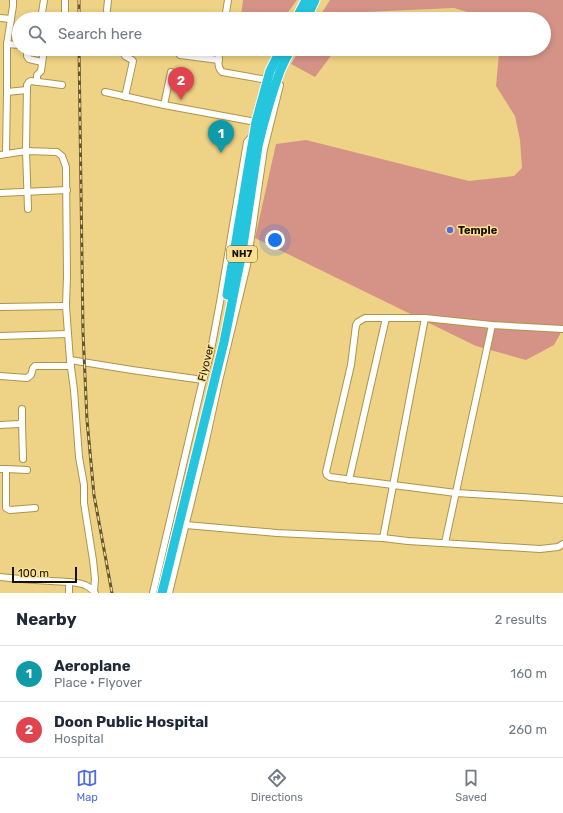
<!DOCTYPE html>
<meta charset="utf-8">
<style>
:root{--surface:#fff;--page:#f6f6f7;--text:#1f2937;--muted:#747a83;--line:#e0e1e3;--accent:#516be0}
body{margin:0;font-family:Rubik,sans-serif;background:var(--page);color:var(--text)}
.scale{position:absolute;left:12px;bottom:10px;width:65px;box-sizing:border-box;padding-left:4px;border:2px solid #170f00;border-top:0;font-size:11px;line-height:14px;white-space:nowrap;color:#170f00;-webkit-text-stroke:3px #fbe092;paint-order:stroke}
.you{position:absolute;left:275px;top:240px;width:14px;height:14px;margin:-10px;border:3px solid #fff;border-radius:50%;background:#1a73e8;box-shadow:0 0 0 6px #1a73e833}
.badge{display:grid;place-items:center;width:26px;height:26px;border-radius:50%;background:var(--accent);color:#fff;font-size:13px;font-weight:700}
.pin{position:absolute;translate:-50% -33px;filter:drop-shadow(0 1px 2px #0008)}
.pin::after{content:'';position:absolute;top:21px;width:14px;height:12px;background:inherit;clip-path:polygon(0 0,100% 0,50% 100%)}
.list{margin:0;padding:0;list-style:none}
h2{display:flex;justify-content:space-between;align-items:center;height:52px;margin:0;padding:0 16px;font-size:17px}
h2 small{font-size:13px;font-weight:400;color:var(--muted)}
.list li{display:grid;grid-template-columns:26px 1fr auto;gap:12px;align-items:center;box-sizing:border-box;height:56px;padding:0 16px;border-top:1px solid var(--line)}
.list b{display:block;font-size:15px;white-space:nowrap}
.list p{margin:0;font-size:13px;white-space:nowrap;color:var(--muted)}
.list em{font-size:13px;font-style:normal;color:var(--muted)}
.icon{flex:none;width:22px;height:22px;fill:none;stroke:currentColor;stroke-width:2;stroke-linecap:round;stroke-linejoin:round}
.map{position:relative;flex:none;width:563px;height:593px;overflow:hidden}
.search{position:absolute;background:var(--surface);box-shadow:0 2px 6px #0003;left:12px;right:12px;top:12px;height:44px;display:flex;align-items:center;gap:10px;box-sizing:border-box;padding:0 14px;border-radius:22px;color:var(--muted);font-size:15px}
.sheet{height:164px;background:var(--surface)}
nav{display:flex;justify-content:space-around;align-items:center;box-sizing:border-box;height:56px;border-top:1px solid var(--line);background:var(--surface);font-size:11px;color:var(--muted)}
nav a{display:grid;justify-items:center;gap:2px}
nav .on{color:var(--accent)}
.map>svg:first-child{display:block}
.green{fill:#d59387}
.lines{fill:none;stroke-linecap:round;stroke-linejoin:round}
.minor-casing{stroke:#af9447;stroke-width:8}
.highway-casing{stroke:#fff;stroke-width:11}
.minor{stroke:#fff;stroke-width:6}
.highway{stroke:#24c5dd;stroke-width:9}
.rail-casing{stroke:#645530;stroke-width:3}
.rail{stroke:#fbe092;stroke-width:1.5;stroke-dasharray:4.5;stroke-linecap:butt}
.poi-dot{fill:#516be0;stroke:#fbe092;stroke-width:1.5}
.labels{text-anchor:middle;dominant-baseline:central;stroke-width:3;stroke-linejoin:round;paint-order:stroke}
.shield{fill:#fbe092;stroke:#5b4e2c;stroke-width:1}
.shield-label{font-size:10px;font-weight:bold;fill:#170f00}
.poi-label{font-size:11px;font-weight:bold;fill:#170f00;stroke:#fbe092;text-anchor:start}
.street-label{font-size:11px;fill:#170f00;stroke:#fbe092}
</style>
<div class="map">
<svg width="563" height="593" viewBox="0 0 563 593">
<rect width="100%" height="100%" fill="#eed285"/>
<!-- green -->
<g class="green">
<path d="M243 0H297L283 19H256L241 16Z"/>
<path d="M330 0H563V329L554 345 526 360 476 346 255 238 276 144 306 140 469 181 514 176 522 168 520 140 515 116 496 86 499 53 498 49H544V19H491L454 8 364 12 358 19H318Z"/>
<path d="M300 49H336L315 77 291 64Z"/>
</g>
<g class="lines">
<!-- minor casing -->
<g class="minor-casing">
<g id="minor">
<path d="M107 10 108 0"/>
<path d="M0 18 11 19"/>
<path d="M41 19 44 0"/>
<path d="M65 19V0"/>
<path d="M225 19 228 0"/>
<path d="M7 44 19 45"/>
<path d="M27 49V56L29 59 42 62"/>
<path d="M220 49C219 57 216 66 222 72L267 80"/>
<path d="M180 55 219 60"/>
<path d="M37 82V75L41 71 44 49"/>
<path d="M7 92V44L13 6V0"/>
<path d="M105 92 164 105 256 122 259 121"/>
<path d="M125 97 133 61 132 60 125 56V49"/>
<path d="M164 105 171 72"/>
<path d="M6 154 7 92 27 90"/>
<path d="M0 155 26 151 57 152 62 156 66 167 67 276 66 306 68 334 70 360 74 390 79 457 84 485V503L93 560 95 579 94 591"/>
<path d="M0 193 67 190"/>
<path d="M28 209 26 151 27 85 29 82 31 81 62 85"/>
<path d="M0 307 66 306"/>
<path d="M563 329 492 325 425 318H365L358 322 356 325 351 365 326 472 327 475 330 477 456 493 522 497 563 500"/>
<path d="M0 336 68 334"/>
<path d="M70 360 132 370 203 380"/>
<path d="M0 376 27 378 31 375 33 368 35 366H71"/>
<path d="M22 422 23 459"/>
<path d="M0 425 19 424 22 422V409"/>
<path d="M0 469H6V508L10 510 35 508"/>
<path d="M6 469 27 470"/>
<path d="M349 480 386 318"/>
<path d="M186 525 277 533 383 538 408 541 540 549 558 547 563 544"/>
<path d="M383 538 425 318"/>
<path d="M445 543 492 325"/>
<path d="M0 577C17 579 34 580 51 581 62 582 74 581 85 585 89 587 93 589 95 593"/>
<path d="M69 593V582"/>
<path d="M153 593 201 388 210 355 220 302 247 142 253 135"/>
<path d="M169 593 205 445 219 381 247 265 264 149 280 85"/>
</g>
</g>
<!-- highway casing -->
<g class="highway-casing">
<g id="highway">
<path d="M296 19 306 0"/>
<path d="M306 19 315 0"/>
<path d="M227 295 256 122 270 71 281 49"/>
<path d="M162 593 224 342 242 252 258 146C264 121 271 96 280 71 283 64 287 56 291 49"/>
</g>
</g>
<!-- minor -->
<use href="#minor" class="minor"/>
<!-- highway -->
<use href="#highway" class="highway"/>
<!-- rail casing -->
<g class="rail-casing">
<g id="rail">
<path d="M79 0V19"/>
<path d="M79 49 83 332 87 420 94 495 112 593"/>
</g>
</g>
<!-- rail -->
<use href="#rail" class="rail"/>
</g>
<!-- markers -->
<circle class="poi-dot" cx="450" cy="230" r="4"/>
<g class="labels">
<!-- shield labels -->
<rect class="shield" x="227" y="246" width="30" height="16" rx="3"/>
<g class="shield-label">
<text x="242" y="254">NH7</text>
</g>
<!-- poi labels -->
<g class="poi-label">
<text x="458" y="230">Temple</text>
</g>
<!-- street labels -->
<g class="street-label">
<text transform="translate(206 363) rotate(-76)">Flyover</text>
</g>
</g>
</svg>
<div class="scale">100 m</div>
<div class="you"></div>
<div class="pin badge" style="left:221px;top:153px;background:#0f9aa8">1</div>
<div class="pin badge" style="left:181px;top:100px;background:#e0444e">2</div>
<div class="search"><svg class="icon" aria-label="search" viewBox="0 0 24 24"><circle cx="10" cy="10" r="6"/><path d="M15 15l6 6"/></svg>Search here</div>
</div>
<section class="sheet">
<h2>Nearby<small>2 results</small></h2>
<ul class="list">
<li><span class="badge" style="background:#0f9aa8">1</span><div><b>Aeroplane</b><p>Place · Flyover</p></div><em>160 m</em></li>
<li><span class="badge" style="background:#e0444e">2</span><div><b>Doon Public Hospital</b><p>Hospital</p></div><em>260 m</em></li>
</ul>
</section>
<nav>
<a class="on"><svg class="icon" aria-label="map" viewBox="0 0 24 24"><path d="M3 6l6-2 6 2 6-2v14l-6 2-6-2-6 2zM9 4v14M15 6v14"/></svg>Map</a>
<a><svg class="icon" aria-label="directions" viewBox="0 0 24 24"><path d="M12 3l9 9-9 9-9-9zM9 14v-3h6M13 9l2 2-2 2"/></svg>Directions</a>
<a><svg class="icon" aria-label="saved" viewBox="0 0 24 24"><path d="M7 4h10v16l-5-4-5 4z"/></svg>Saved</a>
</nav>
